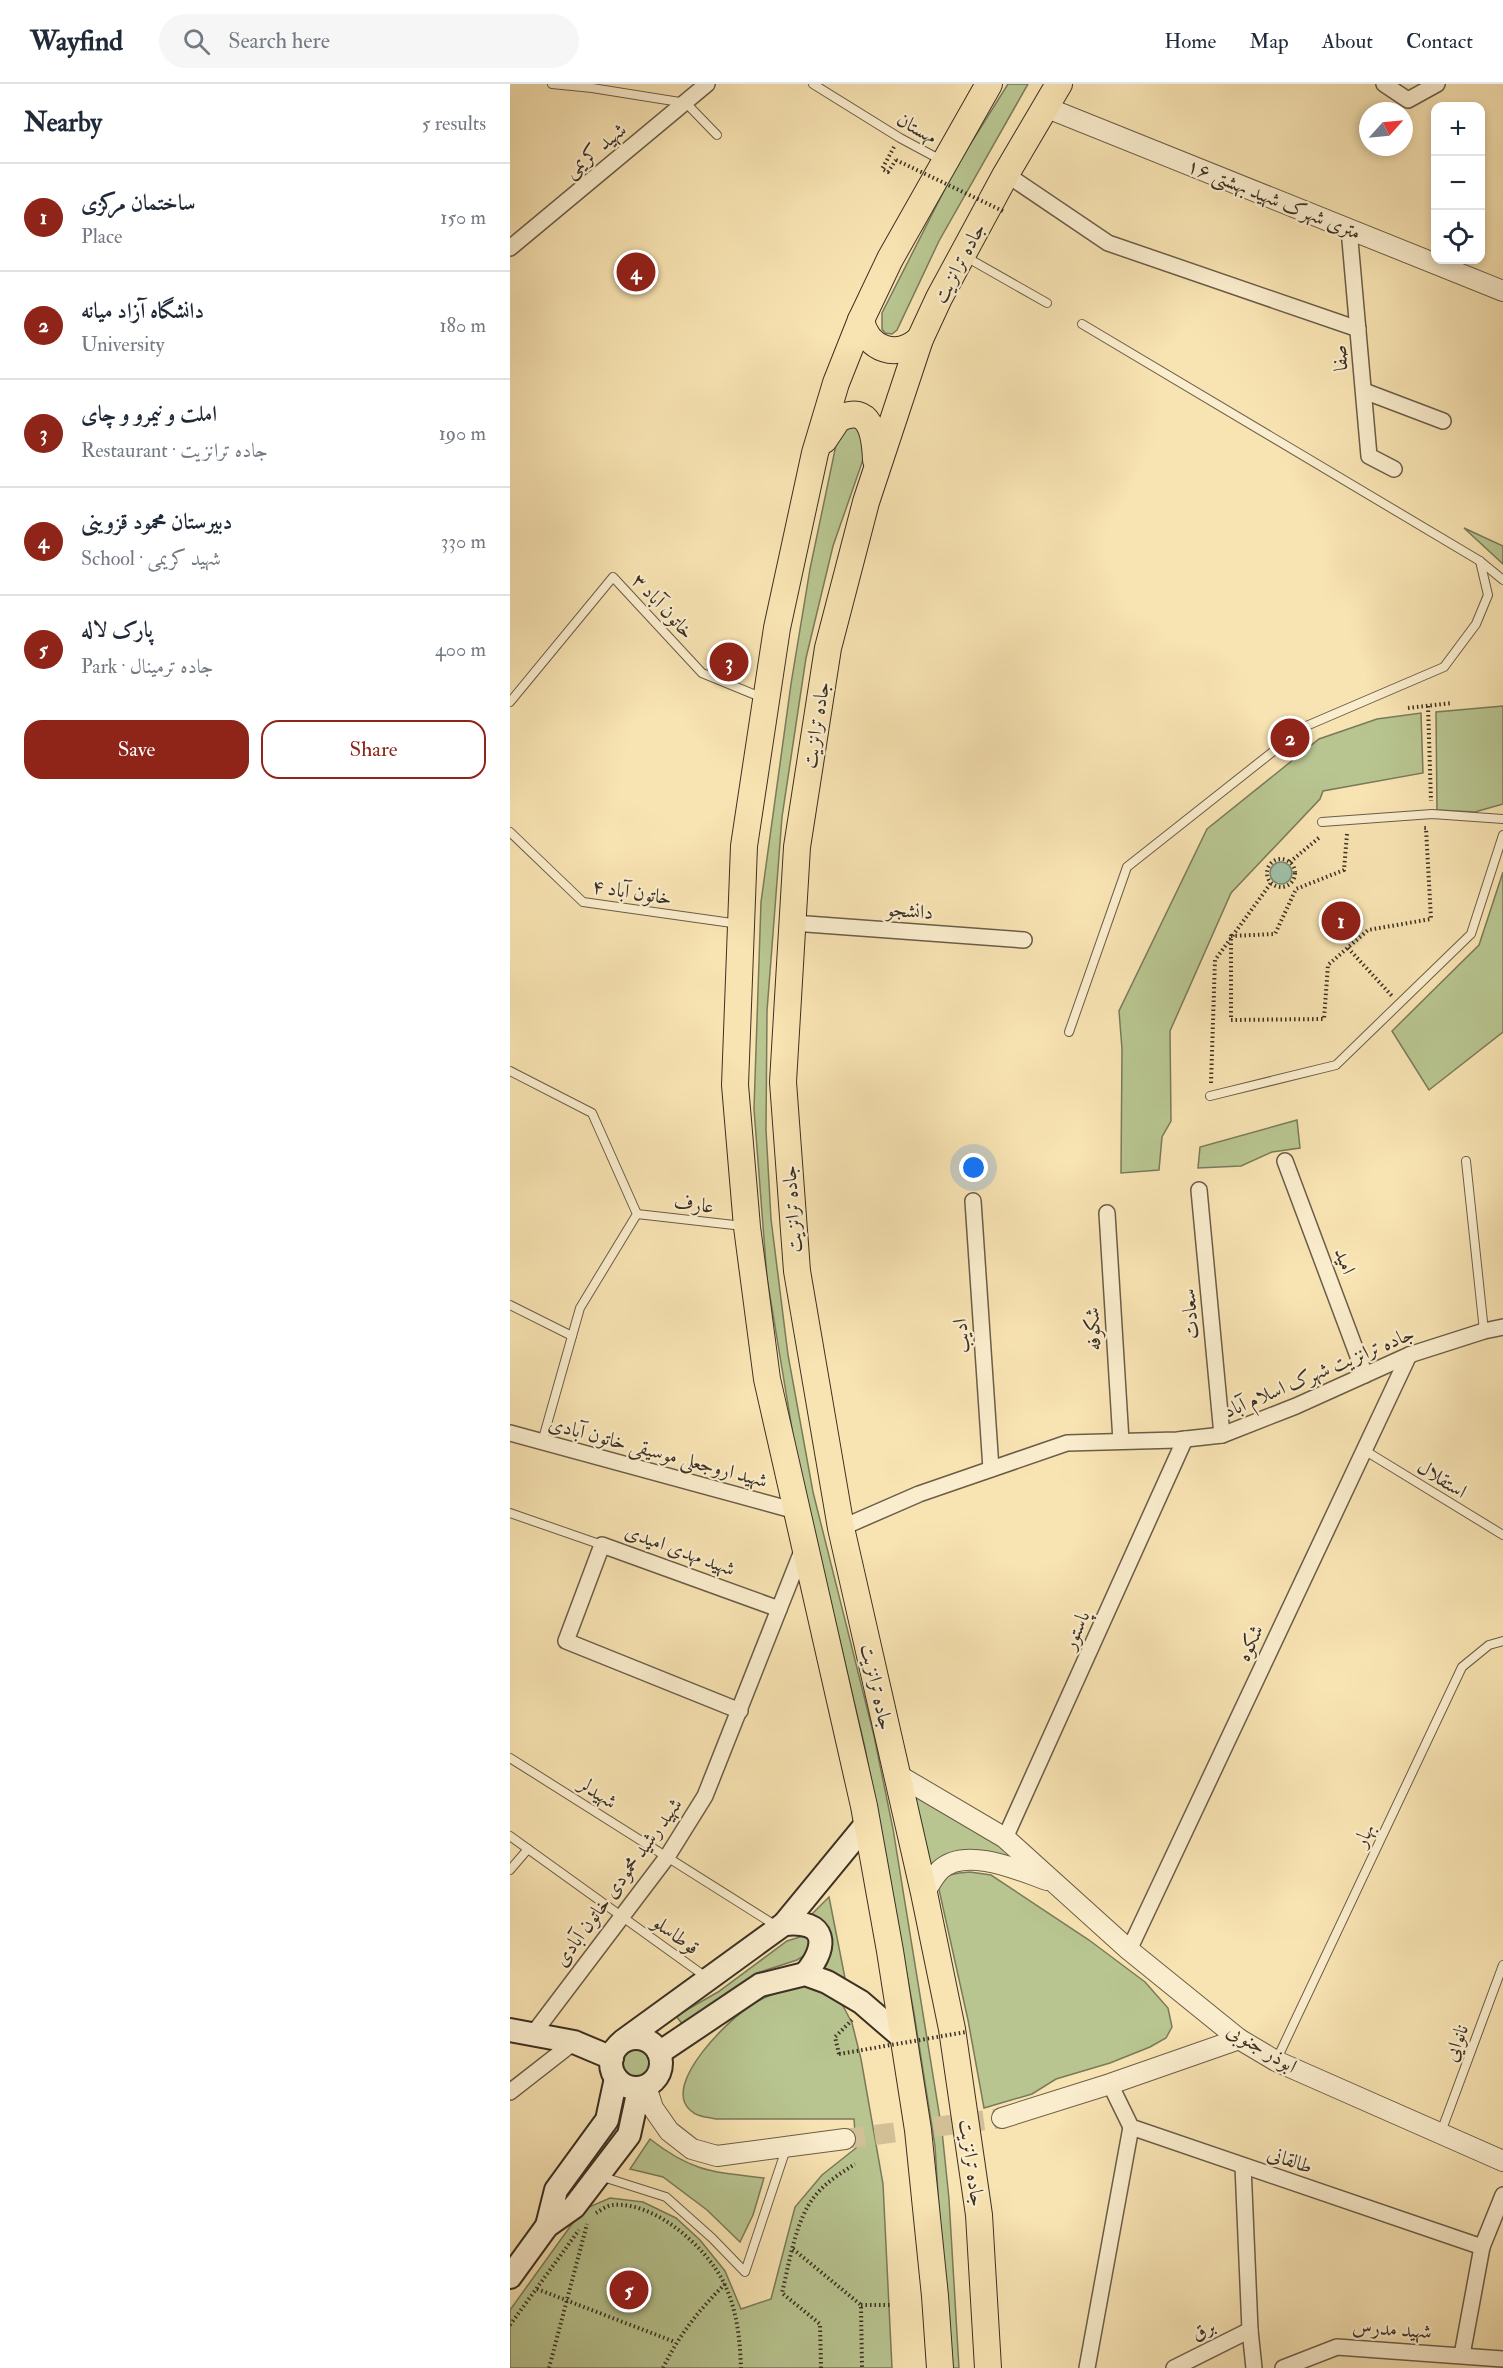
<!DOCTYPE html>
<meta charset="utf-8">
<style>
:root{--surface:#fff;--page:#f6f6f7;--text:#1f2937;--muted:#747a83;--line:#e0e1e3;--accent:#8f2418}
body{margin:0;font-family:"IM FELL Double Pica",Amiri,serif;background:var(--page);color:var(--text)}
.controls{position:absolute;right:18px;top:18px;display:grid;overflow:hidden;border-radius:12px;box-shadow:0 3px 9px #0003}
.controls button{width:54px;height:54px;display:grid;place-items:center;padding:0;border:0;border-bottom:2px solid var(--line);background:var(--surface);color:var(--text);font:30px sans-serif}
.compass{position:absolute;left:849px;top:18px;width:54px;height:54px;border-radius:50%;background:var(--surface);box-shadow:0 3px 9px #0003;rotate:63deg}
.you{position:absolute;left:464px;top:1084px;width:21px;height:21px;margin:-15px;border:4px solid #fff;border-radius:50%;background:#1a73e8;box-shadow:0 0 0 9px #1a73e833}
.badge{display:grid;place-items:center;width:39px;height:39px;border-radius:50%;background:var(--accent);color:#fff;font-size:20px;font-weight:700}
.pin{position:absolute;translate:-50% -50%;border:3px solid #fff;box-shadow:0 2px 6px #0006}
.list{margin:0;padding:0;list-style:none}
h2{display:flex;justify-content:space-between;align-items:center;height:78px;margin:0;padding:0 24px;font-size:26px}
h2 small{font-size:20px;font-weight:400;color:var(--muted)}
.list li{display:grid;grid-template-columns:39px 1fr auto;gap:18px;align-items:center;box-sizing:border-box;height:108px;padding:0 24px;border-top:2px solid var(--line)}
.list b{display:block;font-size:22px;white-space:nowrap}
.list p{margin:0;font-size:20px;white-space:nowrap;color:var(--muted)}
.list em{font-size:20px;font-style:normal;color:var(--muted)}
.actions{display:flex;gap:12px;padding:18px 24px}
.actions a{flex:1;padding:14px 0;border:2px solid var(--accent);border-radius:18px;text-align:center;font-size:21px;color:var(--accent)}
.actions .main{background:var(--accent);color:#fff}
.icon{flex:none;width:33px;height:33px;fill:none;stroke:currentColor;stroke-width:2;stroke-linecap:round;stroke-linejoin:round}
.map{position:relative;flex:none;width:993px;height:2284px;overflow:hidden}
header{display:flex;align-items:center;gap:36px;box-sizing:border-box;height:84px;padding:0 30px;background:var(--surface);border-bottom:2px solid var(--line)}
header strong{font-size:28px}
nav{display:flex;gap:33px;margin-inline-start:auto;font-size:21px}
.search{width:420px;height:54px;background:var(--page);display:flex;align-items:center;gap:15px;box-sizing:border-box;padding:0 21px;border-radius:33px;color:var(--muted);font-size:22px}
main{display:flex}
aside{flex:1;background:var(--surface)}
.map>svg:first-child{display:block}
.green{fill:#b8c590;stroke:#7a7a5a;stroke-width:1.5}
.water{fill:#9fbfa6;stroke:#778672;stroke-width:1.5}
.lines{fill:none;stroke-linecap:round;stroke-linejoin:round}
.tertiary-tunnel{stroke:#d2bf96;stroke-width:20;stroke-dasharray:20 10;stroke-linecap:butt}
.service-casing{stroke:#6b5d48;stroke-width:10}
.minor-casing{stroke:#6b5d48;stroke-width:18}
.tertiary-casing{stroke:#6b5d48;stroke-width:22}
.secondary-casing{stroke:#3c3024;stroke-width:26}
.primary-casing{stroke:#3c3024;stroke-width:28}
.path{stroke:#3c3024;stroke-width:4;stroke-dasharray:1.5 3;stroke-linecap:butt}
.service{stroke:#faedcd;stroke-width:8}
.minor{stroke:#faedcd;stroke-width:15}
.tertiary{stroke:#faedcd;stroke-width:20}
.secondary{stroke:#faedcd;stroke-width:22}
.primary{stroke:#f8e3b2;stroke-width:26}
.path-bridge{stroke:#3c3024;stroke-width:4;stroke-dasharray:1.5 3;stroke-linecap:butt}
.labels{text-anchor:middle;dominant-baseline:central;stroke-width:4.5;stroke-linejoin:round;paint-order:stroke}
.street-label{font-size:20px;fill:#3c3024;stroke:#faedcd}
</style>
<header>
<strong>Wayfind</strong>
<div class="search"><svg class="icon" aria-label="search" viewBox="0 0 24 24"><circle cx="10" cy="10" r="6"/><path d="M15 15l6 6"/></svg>Search here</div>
<nav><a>Home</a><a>Map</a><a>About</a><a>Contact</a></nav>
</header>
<main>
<aside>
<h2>Nearby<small>5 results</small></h2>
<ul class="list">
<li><span class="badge">1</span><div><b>ساختمان مرکزی</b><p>Place</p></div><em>150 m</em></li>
<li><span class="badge">2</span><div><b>دانشگاه آزاد میانه</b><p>University</p></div><em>180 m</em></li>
<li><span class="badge">3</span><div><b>املت و نیمرو و چای</b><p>Restaurant · جاده ترانزیت</p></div><em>190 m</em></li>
<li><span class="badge">4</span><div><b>دبیرستان محمود قزوینی</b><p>School · شهید کریمی</p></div><em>330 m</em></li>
<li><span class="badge">5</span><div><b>پارک لاله</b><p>Park · جاده ترمینال</p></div><em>400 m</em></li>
</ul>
<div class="actions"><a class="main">Save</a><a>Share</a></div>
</aside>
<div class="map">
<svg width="993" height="2284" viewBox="0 0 993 2284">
<rect width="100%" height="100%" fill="#f8e3b2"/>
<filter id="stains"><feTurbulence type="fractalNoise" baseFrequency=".00333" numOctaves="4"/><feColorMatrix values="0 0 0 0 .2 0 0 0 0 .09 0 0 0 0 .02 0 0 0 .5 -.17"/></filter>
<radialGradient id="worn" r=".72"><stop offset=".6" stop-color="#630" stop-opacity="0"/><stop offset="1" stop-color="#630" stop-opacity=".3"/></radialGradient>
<!-- green -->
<g class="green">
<path d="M498 0H518L429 157 387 246 382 250 375 249 372 245V229L446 83Z"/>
<path d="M340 341 349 343 355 370 323 462 296 574 272 733 257 927 256 1046 261 1135 278 1271 303 1408 364 1652 383 1745 432 2047 439 2115 449 2284H439L425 2062 404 1929 355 1664 287 1375 257 1194 244 1025 251 818 281 600 300 485 326 361 330 353Z"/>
<path d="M954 444 993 462V480Z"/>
<path d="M993 622V720L965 728 927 726 926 628Z"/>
<path d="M911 629 913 689 813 707 810 715 721 809 660 947 661 1037 652 1053 649 1086 611 1089 612 965 609 927 697 745 809 655 867 635Z"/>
<path d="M993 788V948L919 1006 882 947 969 861Z"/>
<path d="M787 1036 790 1064 762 1068 731 1082 688 1084 690 1063Z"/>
<path d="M401 1706 459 1741 520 1783 434 1773 417 1783Z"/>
<path d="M460 1788 481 1791 579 1856 635 1898 658 1924 662 1943 656 1954 640 1963 600 1979 546 1995 522 2010 474 2024 458 1936 428 1801C436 1789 447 1789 460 1788Z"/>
<path d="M319 1813 335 1894 321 1888 313 1887C328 1862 315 1853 300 1832Z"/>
<path d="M293 1852H301L297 1870 287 1876 247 1889 173 1941 166 1932 208 1908 277 1857Z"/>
<path d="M295 1902 308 1904 318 1910 333 1922 342 1939 351 1975 373 2100 382 2284H0V2226L72 2126 100 2114 133 2118 166 2134 190 2156 215 2187 231 2225 261 2215 285 2123 312 2091 346 2064 344 2035H206C197 2033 187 2033 180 2026 151 2000 221 1933 243 1920 259 1910 276 1905 295 1902Z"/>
<circle cx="127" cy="1980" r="20"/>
<path d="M140 2055C182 2088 203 2088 254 2094L243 2131 230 2158 197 2126 153 2093 120 2085Z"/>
</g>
<!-- water -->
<circle class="water" cx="771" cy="789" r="11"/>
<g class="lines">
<!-- tertiary-tunnel -->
<path class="tertiary-tunnel" d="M335 2055 492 2034"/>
<!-- service casing -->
<g class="service-casing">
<g id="service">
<path d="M42 0 82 4 176 19 207 51"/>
<path d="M303 0 390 54 431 76"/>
<path d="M456 173 537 219"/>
<path d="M572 240 970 477 993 496"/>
<path d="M0 618 103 493 192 589 253 614"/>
<path d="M812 738 922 730 993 735"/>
<path d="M0 748 73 818 229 840"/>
<path d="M559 948 617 783 794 643 934 583 966 540 978 511 970 477"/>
<path d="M0 987 82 1029 127 1130 70 1224 32 1358"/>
<path d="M700 1012 826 981 961 850 993 751"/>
<path d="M956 1077 974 1247"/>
<path d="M127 1130 233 1142"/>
<path d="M0 1221 62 1252"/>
<path d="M854 1366 993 1451"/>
<path d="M0 1429 92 1461"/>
<path d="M0 1674 268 1843"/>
<path d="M0 1752 196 1893"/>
<path d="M0 1786 18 1765"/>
<path d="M766 1977 952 1583 979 1561 993 1557"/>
<path d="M931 2048 993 1881"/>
<path d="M90 2092 156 2113 202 2154 235 2188 276 2065"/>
</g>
</g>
<!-- minor casing -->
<g class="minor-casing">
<g id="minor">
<path d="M874 0 898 16 927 0"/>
<path d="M496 90 598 159 848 245"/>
<path d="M839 145 859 372 884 385"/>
<path d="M0 164 197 0"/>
<path d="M854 307 933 337"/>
<path d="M283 839 514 856"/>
<path d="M775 1077 855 1291"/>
<path d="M689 1106 712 1351"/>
<path d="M463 1117 481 1385"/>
<path d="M597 1129 611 1357"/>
<path d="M0 1349 286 1427"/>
<path d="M331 1444 409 1410 557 1359 667 1356 712 1351 786 1322 899 1271 974 1247 993 1243"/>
<path d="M230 1627 56 1557 92 1461 269 1525"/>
<path d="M495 1754 675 1355"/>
<path d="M619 1866 899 1271"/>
<path d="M23 1950 157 1773 195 1712 294 1462"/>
<path d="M600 2000 621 2043 972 2163"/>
<path d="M0 2008 64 1958"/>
<path d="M733 2082 740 2246 744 2284"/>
<path d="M952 2271 972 2163 993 2111"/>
<path d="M577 2284 621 2043"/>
<path d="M664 2284 740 2246"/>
<path d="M773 2284 827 2263 993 2275"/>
</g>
</g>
<!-- tertiary casing -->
<g class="tertiary-casing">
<g id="tertiary">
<path d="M535 23 993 207"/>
<path d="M388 1691 495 1754 619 1866 729 1955 766 1977 993 2077"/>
<path d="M414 1809C419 1802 424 1792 430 1786 455 1762 509 1786 537 1796"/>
<path d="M136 2002 143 2024 159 2047 182 2065 207 2072 335 2055"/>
<path d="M492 2034 600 2000 729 1955"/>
</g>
</g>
<!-- secondary casing -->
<g class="secondary-casing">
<g id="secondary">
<path d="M274 1840C317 1835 319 1862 295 1890"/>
<path d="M0 1946 64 1958 102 1974"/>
<circle cx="126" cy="1979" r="25"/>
<path d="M113 1957 274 1840 357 1739"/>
<path d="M149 1969 250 1901 295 1890 317 1898 351 1918 394 1955"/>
<path d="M37 2142 46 2106 97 2036 106 1994"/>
<path d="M0 2193 37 2142 64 2123 119 2051 129 2005"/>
</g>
</g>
<!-- primary casing -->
<g class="primary-casing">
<g id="primary">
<path d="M351 236C357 266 388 276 410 255"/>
<path d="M314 356 328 335C361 318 365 352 366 376"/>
<path d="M430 2284 425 2212 408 2046 380 1867 354 1722 257 1295 237 1143 225 1001 234 762 267 544 305 369 326 299 351 236 380 175 479 0"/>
<path d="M478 2284 469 2131 442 1945 414 1809 331 1444 287 1187 273 998 287 763 318 564 356 418 410 255 429 214 496 90 549 0"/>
</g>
</g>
<!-- path -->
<g class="path">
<path d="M384 63 372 85 378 88 386 76"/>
<path d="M918 622 921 717"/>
<path d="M898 624 942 619"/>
<path d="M837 750 834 786 786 805 765 850 721 852V936L814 935 818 881 858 846 921 835 916 744H914"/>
<circle cx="771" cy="789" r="14"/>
<path d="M780 778 811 752"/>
<path d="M838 864 882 912"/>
<path d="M701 999 705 876 761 799"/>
<path d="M329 1970 325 1953 342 1936"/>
<path d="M86 2129C91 2126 98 2121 103 2121 145 2117 197 2164 214 2199 227 2226 230 2255 231 2284"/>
<path d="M283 2165 351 2221 352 2284"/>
<path d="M27 2205 165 2258"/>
<path d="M351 2221H380"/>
<path d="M0 2241 69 2146"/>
<path d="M39 2284 77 2140"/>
<path d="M153 2284C169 2251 189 2226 215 2200"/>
<path d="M311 2284 310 2240 272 2209C279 2180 286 2134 305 2112 316 2098 331 2089 345 2080"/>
</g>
<!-- service -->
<use href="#service" class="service"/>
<!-- minor -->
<use href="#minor" class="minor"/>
<!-- tertiary -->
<use href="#tertiary" class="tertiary"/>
<!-- secondary -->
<use href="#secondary" class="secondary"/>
<!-- primary -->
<use href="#primary" class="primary"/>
<!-- path-bridge -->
<g class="path-bridge">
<path d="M386 76 495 128"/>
<path d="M329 1970 456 1948"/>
</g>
</g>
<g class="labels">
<!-- street labels -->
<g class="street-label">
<text transform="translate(407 44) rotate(30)">مهستان</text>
<text transform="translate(85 66) rotate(-39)">شهید کریمی</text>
<text transform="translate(764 115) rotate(22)">۱۶ متری شهرک شهيد بهشتی</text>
<text transform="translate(449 179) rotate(-62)">جاده ترانزیت</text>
<text transform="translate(830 274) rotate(-95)">صفا</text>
<text transform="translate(153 522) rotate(47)">خاتون آباد ۳</text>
<text transform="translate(306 641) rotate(-81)">جاده ترانزیت</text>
<text transform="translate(122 808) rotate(9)">خاتون آباد ۴</text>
<text transform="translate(400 827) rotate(4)">دانشجو</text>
<text transform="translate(184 1120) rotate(7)">عارف</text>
<text transform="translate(282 1125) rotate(-94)">جاده ترانزیت</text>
<text transform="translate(835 1177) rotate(69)">امید</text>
<text transform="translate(680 1230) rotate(-95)">سعادت</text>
<text transform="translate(583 1245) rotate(-93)">شکوفه</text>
<text transform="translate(451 1252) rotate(-94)">ادیب</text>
<text transform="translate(809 1288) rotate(-23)">جاده ترانزیت شهرک اسلام آباد</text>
<text transform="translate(148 1368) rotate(15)">شهید اروجعلی موسیقی خاتون آبادی</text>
<text transform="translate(932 1395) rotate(32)">استقلال</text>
<text transform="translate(170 1466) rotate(20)">شهید مهدی امیدی</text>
<text transform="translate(566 1546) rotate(-66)">پاستور</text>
<text transform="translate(740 1559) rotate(-65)">شکوه</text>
<text transform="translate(367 1603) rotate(77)">جاده ترانزیت</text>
<text transform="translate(88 1709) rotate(32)">شهیدلر</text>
<text transform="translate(854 1751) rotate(-65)">بهار</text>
<text transform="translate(108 1798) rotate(-54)">شهید رشید محمودی خاتون آبادی</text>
<text transform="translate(166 1851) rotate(36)">قوطاسلو</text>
<text transform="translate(946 1959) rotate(-70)">نانوایی</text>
<text transform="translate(752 1964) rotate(31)">ابوذر جنوبی</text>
<text transform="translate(780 2076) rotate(19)">طالقانی</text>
<text transform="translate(462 2079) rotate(82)">جاده ترانزیت</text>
<text transform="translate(882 2245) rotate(4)">شهید مدرس</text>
<text transform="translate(693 2246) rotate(-27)">برق</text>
</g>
</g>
<rect width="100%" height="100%" filter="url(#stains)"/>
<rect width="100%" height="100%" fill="url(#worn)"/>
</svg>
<div class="controls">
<button>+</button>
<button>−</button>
<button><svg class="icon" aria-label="locate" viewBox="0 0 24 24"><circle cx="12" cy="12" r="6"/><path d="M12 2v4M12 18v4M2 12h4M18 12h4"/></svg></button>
</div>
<svg class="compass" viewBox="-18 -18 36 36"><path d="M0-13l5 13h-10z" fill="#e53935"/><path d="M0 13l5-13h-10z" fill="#747a83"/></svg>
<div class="you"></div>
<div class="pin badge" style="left:831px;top:837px">1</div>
<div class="pin badge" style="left:780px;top:654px">2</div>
<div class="pin badge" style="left:219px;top:578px">3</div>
<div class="pin badge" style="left:126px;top:188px">4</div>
<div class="pin badge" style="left:119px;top:2206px">5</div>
</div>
</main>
